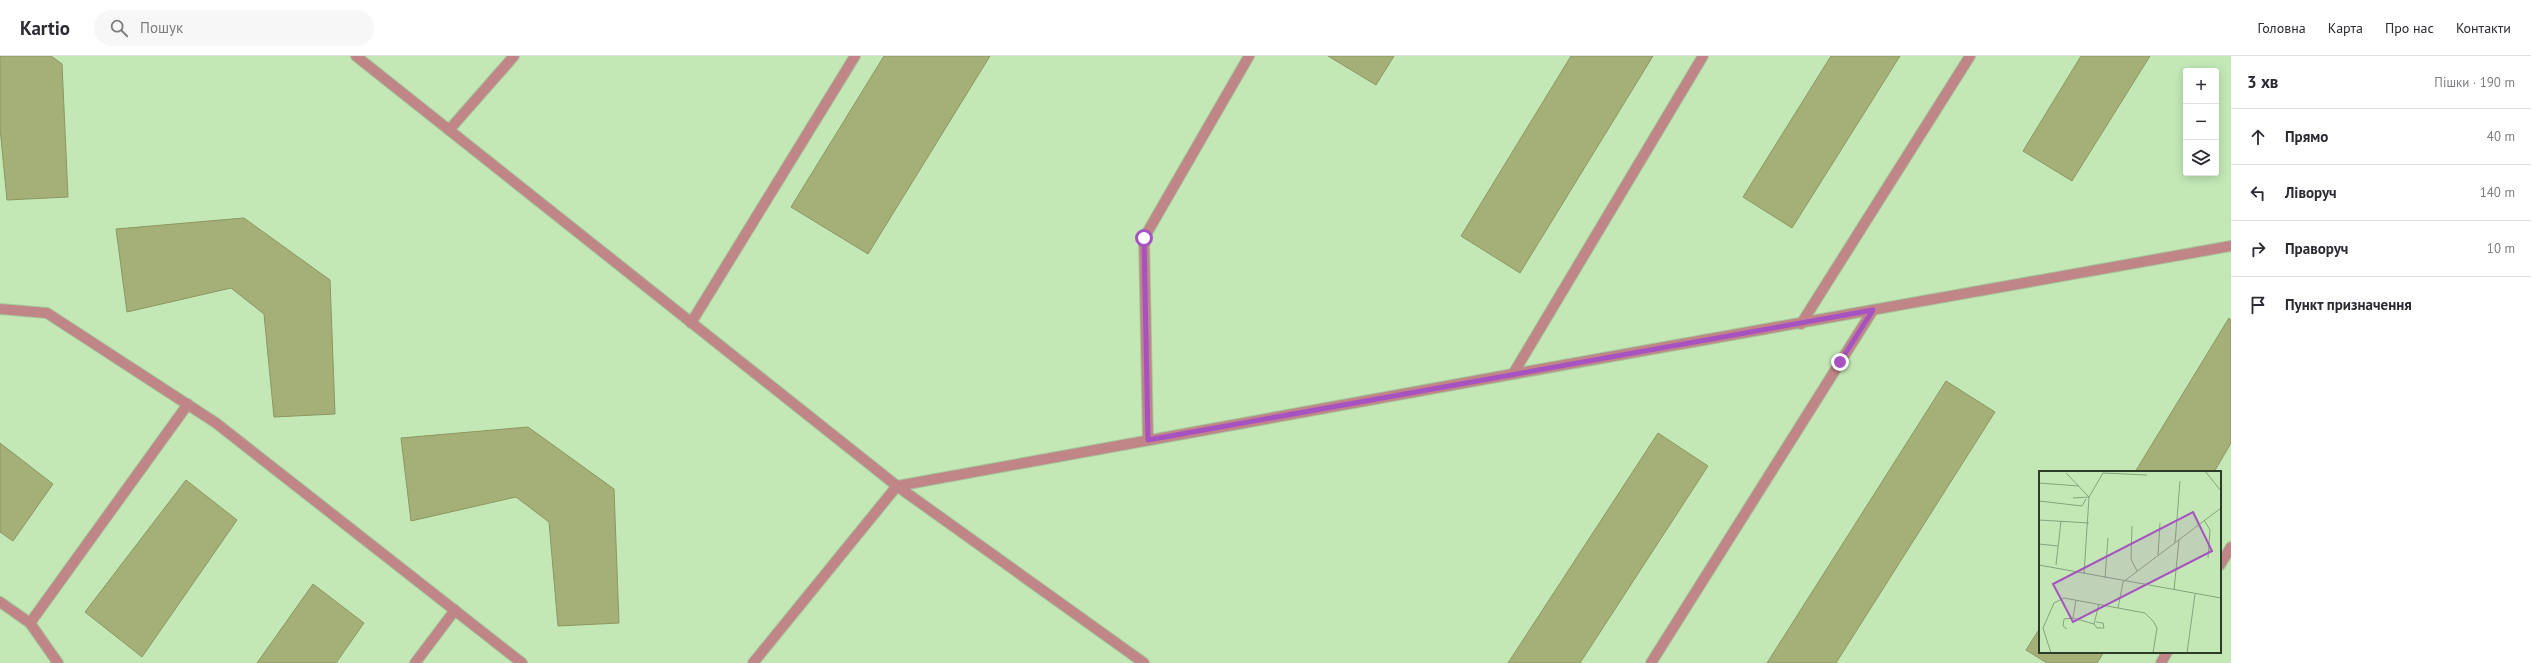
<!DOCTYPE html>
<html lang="uk">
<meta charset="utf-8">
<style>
:root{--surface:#fff;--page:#f7f7f7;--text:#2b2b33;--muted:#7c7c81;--line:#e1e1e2}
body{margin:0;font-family:"PT Sans",sans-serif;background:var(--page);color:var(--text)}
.controls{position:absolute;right:12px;top:12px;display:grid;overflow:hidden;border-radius:4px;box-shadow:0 2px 10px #0003}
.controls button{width:36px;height:36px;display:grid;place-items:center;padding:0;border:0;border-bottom:1px solid var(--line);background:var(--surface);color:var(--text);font:20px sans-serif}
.stop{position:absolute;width:12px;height:12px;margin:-9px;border:3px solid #a752c1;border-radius:50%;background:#fff}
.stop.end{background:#a752c1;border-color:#fff;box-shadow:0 1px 4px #0008}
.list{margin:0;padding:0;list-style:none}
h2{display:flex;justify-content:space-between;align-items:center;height:52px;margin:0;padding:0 16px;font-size:17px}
h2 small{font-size:13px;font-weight:400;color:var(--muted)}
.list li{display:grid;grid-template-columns:26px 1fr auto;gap:12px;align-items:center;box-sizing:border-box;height:56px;padding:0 16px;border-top:1px solid var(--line)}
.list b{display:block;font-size:15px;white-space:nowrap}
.list em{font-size:13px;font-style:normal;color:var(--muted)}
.icon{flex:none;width:22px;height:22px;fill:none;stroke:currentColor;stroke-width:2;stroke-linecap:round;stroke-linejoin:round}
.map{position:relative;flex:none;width:2231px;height:607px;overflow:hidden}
header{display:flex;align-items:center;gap:24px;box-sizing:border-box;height:56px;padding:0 20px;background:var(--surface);border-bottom:1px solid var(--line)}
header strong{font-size:19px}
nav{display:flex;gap:22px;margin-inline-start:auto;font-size:14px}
.search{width:280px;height:36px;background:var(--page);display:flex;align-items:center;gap:10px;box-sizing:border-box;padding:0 14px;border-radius:22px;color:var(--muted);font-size:15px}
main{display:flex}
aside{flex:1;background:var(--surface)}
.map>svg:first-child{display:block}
.building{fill:#a5b078;stroke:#8c9760}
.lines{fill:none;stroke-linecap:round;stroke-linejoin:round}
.minor-casing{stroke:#a5c69a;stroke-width:12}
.minor{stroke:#c08687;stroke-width:10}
.route{stroke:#a752c1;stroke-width:5}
.inset-road{fill:none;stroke:#87a37d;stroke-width:1}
.view{fill:#a752c1;fill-opacity:0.15;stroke:#a752c1;stroke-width:2}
.inset-edge{fill:none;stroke:#2d3c28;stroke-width:2}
</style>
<header>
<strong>Kartio</strong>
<div class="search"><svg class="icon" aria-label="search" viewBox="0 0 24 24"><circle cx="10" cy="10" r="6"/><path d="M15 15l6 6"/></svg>Пошук</div>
<nav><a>Головна</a><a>Карта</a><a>Про нас</a><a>Контакти</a></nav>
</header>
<main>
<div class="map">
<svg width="2231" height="607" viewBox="0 0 2231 607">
<rect width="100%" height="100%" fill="#c3e8b6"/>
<!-- building -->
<g class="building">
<path d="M0 0H51L62 8 68 141 7 144 0 72Z"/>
<path d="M884 0H990L868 198 791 151Z"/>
<path d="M1328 0H1394L1376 29Z"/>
<path d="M1571 0H1653L1520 217 1461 180Z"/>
<path d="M1831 0H1900L1792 172 1743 141Z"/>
<path d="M2081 0H2150L2072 125 2023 95Z"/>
<path d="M244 162 330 224 335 358 274 361 264 258 231 232 127 256 116 173Z"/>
<path d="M2229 262 2231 264V387L2214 416H2135Z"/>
<path d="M1946 325 1995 356 1836 607H1767Z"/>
<path d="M528 371 614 433 619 567 558 570 549 466 516 441 411 465 401 382Z"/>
<path d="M1658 377 1708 410 1580 607H1508Z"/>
<path d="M0 387 53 428 13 485 0 476Z"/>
<path d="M186 424 237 464 142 601 85 556Z"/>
<path d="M313 528 364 567 336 607H257Z"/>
<path d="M2040 572V596H2104L2097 607H2047L2026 594Z"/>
</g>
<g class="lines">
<!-- minor casing -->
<g class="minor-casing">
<g id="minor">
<path d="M356 0 897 430 1144 607"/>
<path d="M449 74 514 0"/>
<path d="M0 253 47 257 216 367 522 607"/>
<path d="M691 267 855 0"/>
<path d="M1801 268 1970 0"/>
<path d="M1513 318 1703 0"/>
<path d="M1148 384 1144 182 1249 0"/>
<path d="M2220 509 2231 491"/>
<path d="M0 546 30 567 188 348"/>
<path d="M30 567 58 607"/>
<path d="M415 607 455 554"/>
<path d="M753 607 897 430 1513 318 2231 190"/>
<path d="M1651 607 1873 254"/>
<path d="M2161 607 2167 596"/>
</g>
</g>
<!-- minor -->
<use href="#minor" class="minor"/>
</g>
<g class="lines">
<!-- route -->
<path class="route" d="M1144 182 1148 384 1873 254 1840 306"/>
</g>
<!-- overview -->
<g transform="translate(2039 415)">
<rect width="182" height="182" fill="#c3e8b6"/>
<path class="inset-road" d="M166 0 182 20M27 2 50 26 34 27M0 12 40 15M0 30 43 35 47 28M0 49 50 52M165 49 171 59 169 87M93 55 92 88 98 100M136 72 141 10M0 73 19 75M119 84 121 52M0 94 182 127M17 94 22 50M45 103 50 26 64 2 108 4M66 107 69 67M135 119 140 69M79 137 106 142 114 150 118 157 114 182M34 147 55 153 60 133M55 153 58 157H65L64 152 57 151M28 158 24 155 25 148 34 147 37 129M12 182 4 157 15 132 25 127 79 137 84 111 182 37M148 182 156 123"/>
<path class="view" d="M154 41 173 80 34 151 14 113Z"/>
<rect width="182" height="182" class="inset-edge"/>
</g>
</svg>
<div class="controls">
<button>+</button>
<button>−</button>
<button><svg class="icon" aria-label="layers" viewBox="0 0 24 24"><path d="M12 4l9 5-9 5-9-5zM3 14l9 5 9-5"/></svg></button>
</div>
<div class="stop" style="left:1144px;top:182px"></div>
<div class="stop end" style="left:1840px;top:306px"></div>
</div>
<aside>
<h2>3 хв<small>Пішки · 190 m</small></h2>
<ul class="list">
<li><svg class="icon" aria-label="ahead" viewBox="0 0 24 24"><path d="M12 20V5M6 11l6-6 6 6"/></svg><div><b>Прямо</b></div><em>40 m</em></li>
<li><svg class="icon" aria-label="left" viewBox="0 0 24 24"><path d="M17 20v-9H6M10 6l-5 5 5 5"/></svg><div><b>Ліворуч</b></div><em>140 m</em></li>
<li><svg class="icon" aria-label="right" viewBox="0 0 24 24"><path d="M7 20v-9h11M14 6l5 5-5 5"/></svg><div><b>Праворуч</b></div><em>10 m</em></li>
<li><svg class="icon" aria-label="arrive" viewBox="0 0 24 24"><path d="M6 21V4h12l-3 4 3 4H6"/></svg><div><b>Пункт призначення</b></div></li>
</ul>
</aside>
</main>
